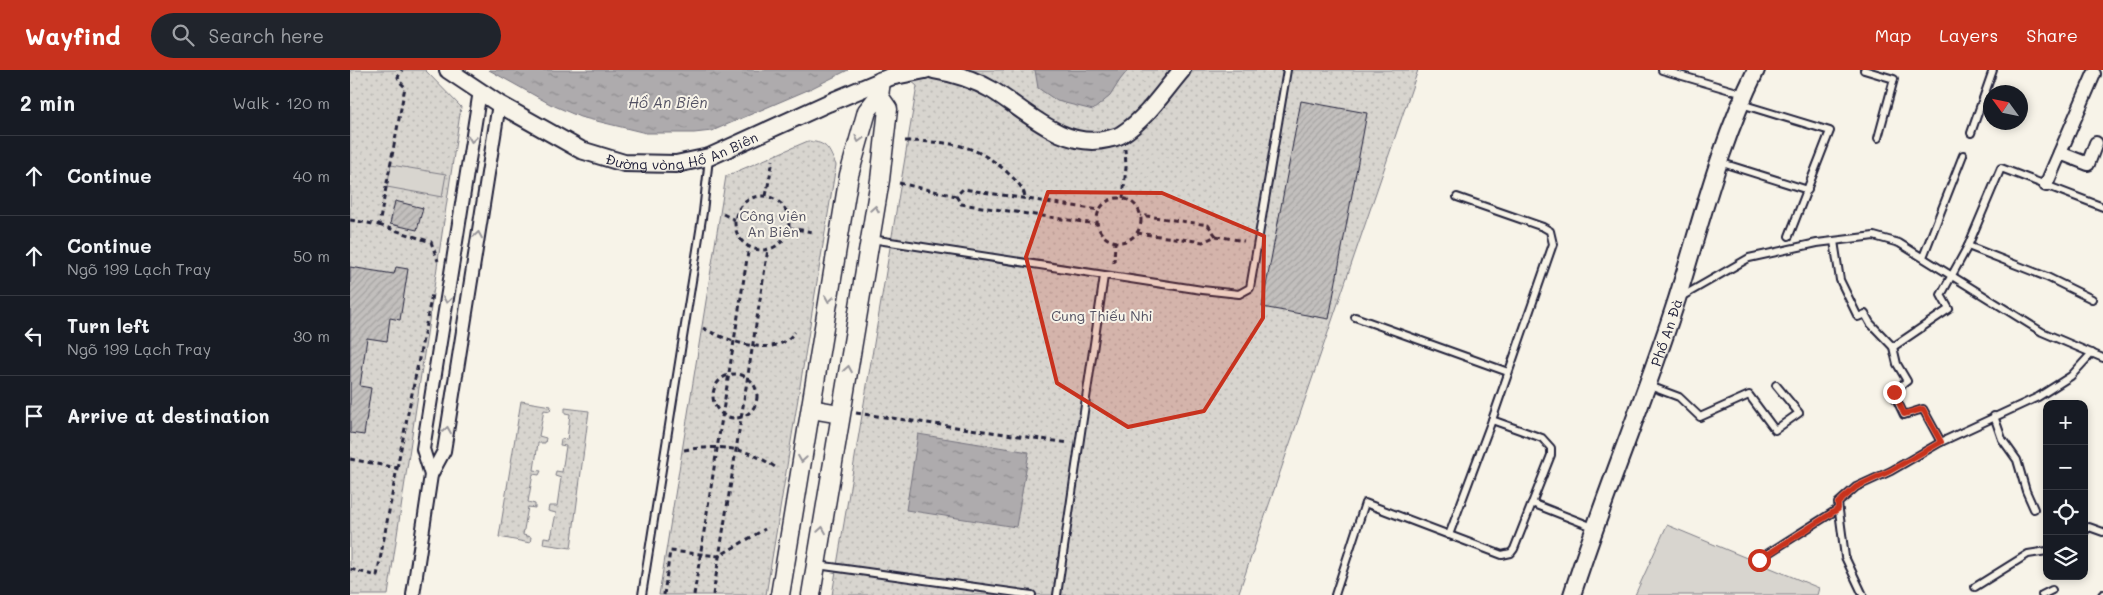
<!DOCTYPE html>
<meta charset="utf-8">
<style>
:root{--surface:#171b24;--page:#20242c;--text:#f1f3f6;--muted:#9ea1a6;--line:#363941;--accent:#c8321e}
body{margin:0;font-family:Mali,sans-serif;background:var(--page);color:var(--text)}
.controls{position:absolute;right:15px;bottom:15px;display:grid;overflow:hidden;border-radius:10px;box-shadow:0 2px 8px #0003}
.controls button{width:45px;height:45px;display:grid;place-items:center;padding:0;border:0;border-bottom:1px solid var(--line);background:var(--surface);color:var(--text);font:25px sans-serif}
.compass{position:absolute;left:1633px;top:15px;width:45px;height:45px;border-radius:50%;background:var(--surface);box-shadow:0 2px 8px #0003;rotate:303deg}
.stop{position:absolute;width:15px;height:15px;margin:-11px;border:4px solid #c8321e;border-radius:50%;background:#fff}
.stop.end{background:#c8321e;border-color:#fff;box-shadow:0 1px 5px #0008}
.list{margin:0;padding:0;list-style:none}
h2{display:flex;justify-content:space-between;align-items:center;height:65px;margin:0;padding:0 20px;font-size:21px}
h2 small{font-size:16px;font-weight:400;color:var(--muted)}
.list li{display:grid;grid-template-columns:32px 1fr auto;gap:15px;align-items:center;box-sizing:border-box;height:80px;padding:0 20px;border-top:1px solid var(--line)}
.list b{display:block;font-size:19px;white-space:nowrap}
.list p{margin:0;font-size:16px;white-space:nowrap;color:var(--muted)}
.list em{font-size:16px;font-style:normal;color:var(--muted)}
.icon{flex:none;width:28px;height:28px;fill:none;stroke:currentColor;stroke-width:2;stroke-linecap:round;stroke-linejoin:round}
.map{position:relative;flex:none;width:1753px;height:525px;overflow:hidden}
header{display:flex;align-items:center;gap:30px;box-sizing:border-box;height:70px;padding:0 25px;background:var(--accent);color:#fff}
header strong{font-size:24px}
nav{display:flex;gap:28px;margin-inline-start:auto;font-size:18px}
.search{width:350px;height:45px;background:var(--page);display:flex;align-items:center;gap:12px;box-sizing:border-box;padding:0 18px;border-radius:28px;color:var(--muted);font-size:19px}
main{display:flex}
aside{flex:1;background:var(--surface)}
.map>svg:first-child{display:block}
.grass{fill:url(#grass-dots);stroke:#7d7c85}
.garden{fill:#d8d5cf;stroke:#7d7c85}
.water{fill:url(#water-ripples);stroke:#76747f}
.building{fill:url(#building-hatch);stroke:#22223b}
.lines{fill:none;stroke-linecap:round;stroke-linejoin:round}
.service-casing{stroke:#22223b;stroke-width:10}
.minor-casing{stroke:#22223b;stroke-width:16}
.tertiary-casing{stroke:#22223b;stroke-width:20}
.secondary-casing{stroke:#22223b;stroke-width:21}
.path{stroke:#22223b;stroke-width:3;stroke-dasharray:5 4;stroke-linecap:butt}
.service{stroke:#f7f3e8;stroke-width:6}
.minor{stroke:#f7f3e8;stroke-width:12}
.tertiary{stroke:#f7f3e8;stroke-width:16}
.secondary{stroke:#f7f3e8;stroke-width:18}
.oneway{stroke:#97959a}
.route{stroke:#c8321e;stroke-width:6}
.marked{fill:#c8321e;fill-opacity:0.2;stroke:#c8321e;stroke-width:4;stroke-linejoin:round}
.labels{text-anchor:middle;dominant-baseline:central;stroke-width:4;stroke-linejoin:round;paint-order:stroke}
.street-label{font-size:14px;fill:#22223b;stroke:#f7f3e8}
.park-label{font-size:14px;fill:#504f60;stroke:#f7f3e8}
.water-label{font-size:15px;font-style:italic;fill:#535263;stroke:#f7f3e8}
</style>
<header>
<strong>Wayfind</strong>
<div class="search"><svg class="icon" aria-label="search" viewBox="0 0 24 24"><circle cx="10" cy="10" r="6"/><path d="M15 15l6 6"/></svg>Search here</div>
<nav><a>Map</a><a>Layers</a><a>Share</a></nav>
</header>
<main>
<aside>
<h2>2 min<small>Walk · 120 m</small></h2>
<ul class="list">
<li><svg class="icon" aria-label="ahead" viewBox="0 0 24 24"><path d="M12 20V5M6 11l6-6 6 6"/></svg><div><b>Continue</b></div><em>40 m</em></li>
<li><svg class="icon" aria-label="ahead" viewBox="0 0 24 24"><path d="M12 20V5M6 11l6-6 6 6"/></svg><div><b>Continue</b><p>Ngõ 199 Lạch Tray</p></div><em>50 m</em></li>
<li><svg class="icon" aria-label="left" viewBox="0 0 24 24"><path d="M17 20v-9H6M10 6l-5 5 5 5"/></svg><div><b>Turn left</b><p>Ngõ 199 Lạch Tray</p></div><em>30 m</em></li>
<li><svg class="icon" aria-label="arrive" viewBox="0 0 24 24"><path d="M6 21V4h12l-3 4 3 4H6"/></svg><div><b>Arrive at destination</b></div></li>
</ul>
</aside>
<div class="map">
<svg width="1753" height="525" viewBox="0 0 1753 525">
<defs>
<pattern id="grass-dots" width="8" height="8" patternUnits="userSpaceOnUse" patternTransform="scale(1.25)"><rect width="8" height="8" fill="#d8d5cf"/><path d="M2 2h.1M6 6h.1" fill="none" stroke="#b9b7b3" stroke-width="1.8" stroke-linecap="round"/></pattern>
<pattern id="water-ripples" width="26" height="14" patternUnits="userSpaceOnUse" patternTransform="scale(1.25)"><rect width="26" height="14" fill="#aeabad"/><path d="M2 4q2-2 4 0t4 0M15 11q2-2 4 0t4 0" fill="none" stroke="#8d8b8e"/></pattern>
<pattern id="building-hatch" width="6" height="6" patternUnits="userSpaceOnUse" patternTransform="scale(1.25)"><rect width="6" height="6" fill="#c2bfbd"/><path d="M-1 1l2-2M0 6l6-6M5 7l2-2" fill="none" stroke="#a6a4a3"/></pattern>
</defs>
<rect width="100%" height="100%" fill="#f7f3e8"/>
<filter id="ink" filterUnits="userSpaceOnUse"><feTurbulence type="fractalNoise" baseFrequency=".02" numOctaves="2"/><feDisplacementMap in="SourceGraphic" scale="10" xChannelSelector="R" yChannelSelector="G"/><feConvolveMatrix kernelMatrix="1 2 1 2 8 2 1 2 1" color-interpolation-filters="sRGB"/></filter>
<g filter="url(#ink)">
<!-- grass -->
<g class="grass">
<path d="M0 0H75L111 37 38 525H0Z"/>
<path d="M548 0H1068L888 525H482L567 16Z"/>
<path d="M458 71C478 73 478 78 486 95L416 525H309L376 106Z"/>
<path d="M171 331 201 336 200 341 194 340 189 366 196 368 195 373H188L184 400 191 401 189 405 183 404 178 432 185 434V438L178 437 173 465 181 467 180 473 149 467Z"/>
<path d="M215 338 239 341 221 478 193 474 194 467 201 468 206 443 198 441 199 436H207L211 408 205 406 206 401 212 402 216 376 210 375 211 369 217 370 220 344 215 343Z"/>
</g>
<!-- garden -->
<g class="garden">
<path d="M41 95 96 104 92 127 37 117Z"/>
<path d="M1317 455 1469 518 1467 525H1285Z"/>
</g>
<!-- water -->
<g class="water">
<path d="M139 0H498L460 19 362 61 344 63H296L230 47 200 34Z"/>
<path d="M685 0H778L770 10 760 26 743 40 707 31 688 18Z"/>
<path d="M568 364 679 382 666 457 556 440Z"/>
</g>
<!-- building -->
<g class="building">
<path d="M951 31 1017 43 979 249 912 237Z"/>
<path d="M45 131 73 138 67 160 40 154Z"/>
<path d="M0 197 44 204 46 197 58 199 50 250 40 248 37 271 17 268 10 316 21 318 14 365 0 363Z"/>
</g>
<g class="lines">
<!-- service casing -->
<g class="service-casing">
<g id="service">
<path d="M1312 0 1394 24"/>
<path d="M1514 0 1544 9 1528 68"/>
<path d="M1391 34 1480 61 1439 166"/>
<path d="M1621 63 1643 0"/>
<path d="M1369 92 1458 120"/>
<path d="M521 169 852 220 889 224 900 218 937 0"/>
<path d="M1484 171 1490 210 1508 247 1515 244 1520 253 1543 277 1547 294 1557 311 1543 322 1554 345 1573 339 1591 372 1541 401 1506 417 1488 433 1495 487 1513 525"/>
<path d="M1618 176 1651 98 1753 137"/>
<path d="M1573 187 1613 85"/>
<path d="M1331 227 1399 188 1467 173 1524 166 1549 173 1692 262 1753 288"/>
<path d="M1005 247 1158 302"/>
<path d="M1543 277 1599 239 1591 225 1618 176 1697 207 1742 229"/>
<path d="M1297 315 1329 327 1350 347 1399 325 1425 360 1449 343 1426 315"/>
<path d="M1644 346 1652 369 1667 390 1676 421 1684 439"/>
<path d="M1591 372 1688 327 1721 306 1742 283"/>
<path d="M1182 433 1243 457"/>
<path d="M1734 462 1739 457 1753 462"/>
<path d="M1099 465 1142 350 1203 174 1200 161 1193 157 1107 127"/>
<path d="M1409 489 1488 439"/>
<path d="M467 495 682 525"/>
<path d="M1625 517 1678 484 1697 481"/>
<path d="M292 525 353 142 359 88"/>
<path d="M707 525 754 206"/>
<path d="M985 525 1015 433 1152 485 1161 483 1164 479 1201 385V378L1192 368 1142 350"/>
<path d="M1692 525 1702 520"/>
<path d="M1752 525 1753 524"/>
</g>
</g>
<!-- minor casing -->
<g class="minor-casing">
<g id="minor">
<path d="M1710 83 1738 94 1746 73"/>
<path d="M1696 115 1744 4"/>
<path d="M81 405 73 379 130 21"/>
<path d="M63 525 81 405 94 381 149 34"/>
</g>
</g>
<!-- tertiary casing -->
<g class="tertiary-casing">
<g id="tertiary">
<path id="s1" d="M98 0 149 34 231 80 274 93 326 94 359 87 478 33 540 7 575 0"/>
<path d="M584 0C603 3 625 10 642 20 677 41 713 80 758 69 762 68 768 67 772 64 796 49 814 21 832 0"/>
<path id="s2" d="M1222 525C1254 425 1295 329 1327 229 1351 152 1370 73 1406 0"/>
</g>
</g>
<!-- secondary casing -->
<g class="secondary-casing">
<g id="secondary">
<path d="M461 339 490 344"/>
<path d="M430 525 499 105 517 41 529 26 531 11"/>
<path d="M461 525 530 110 538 39 529 26"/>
</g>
</g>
<!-- path -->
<g class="path">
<path d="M555 71C598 72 623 72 657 102 665 110 673 116 675 127"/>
<path d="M549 113 606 126 613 119 749 140"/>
<path d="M416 126 423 90"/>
<path d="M606 126 611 134 746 154"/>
<circle cx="412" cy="153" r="27"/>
<circle cx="769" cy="150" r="22"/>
<path d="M773 128 776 97 775 79"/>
<path d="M373 144 385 150"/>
<path d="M0 150 29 155 55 17 50 12 48 7 52 0"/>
<path d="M29 155 81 172 88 191"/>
<path d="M439 158 463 162"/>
<path d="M787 163 853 172 866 166 858 155 790 145"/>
<path d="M866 166 894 171"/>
<path d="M764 193 765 172"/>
<path d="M353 258C373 269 416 286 437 270 440 268 443 264 445 262"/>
<circle cx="385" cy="326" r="22"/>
<path d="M506 343 719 373"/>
<path d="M334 380C370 375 394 376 425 397"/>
<path d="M0 389 47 398 27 506 0 499"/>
<path d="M47 398 82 224"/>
<path d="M314 525 320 481 369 486 415 459"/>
<path d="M344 525 399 176"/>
<path d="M363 525 418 179"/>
</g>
<!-- service -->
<use href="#service" class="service"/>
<!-- minor -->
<use href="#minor" class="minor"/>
<!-- tertiary -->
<use href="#tertiary" class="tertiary"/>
<!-- secondary -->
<use href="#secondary" class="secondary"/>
</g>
<!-- one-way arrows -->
<defs><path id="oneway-chevron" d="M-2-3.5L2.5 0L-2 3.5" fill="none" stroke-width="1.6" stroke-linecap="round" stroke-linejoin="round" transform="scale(1.25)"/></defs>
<g class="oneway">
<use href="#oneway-chevron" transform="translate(122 69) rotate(99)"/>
<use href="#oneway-chevron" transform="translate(509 69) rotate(105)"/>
<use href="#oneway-chevron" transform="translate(525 139) rotate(-80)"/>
<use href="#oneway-chevron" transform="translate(128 165) rotate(-81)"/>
<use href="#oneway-chevron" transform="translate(479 229) rotate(99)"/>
<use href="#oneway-chevron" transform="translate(97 230) rotate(99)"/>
<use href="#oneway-chevron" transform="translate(498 299) rotate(-80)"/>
<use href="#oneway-chevron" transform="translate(97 360) rotate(-81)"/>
<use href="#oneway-chevron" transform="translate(452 389) rotate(99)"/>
<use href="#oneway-chevron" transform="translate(472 460) rotate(-81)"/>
</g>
</g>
<g class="lines" filter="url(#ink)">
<!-- route -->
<path class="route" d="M1409 490 1488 439V433L1506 417 1540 401 1591 372 1573 339 1554 344 1544 322"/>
</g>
<!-- marked area -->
<path class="marked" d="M698 122 812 123 914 166 913 248 854 341 778 357 707 313 676 187Z"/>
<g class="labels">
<!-- street labels -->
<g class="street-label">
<text stroke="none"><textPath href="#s1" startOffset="260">Đường vòng Hồ An Biên</textPath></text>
<text stroke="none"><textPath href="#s2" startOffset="279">Phố An Đà</textPath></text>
</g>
<!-- park labels -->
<g class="park-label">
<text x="423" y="145">Công viên<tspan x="423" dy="16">An Biên</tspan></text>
<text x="752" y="245">Cung Thiếu Nhi</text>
</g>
<!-- water labels -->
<g class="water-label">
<text x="318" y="32">Hồ An Biên</text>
</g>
</g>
</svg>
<div class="controls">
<button>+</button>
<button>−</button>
<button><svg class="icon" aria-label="locate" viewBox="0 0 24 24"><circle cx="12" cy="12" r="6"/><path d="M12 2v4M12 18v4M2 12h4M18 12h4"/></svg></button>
<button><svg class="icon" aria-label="layers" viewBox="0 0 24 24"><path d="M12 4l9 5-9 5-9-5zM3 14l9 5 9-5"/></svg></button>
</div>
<svg class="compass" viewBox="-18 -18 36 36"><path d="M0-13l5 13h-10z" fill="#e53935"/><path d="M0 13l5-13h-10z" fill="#9ea1a6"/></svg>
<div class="stop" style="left:1409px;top:490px"></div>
<div class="stop end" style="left:1544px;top:322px"></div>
</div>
</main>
